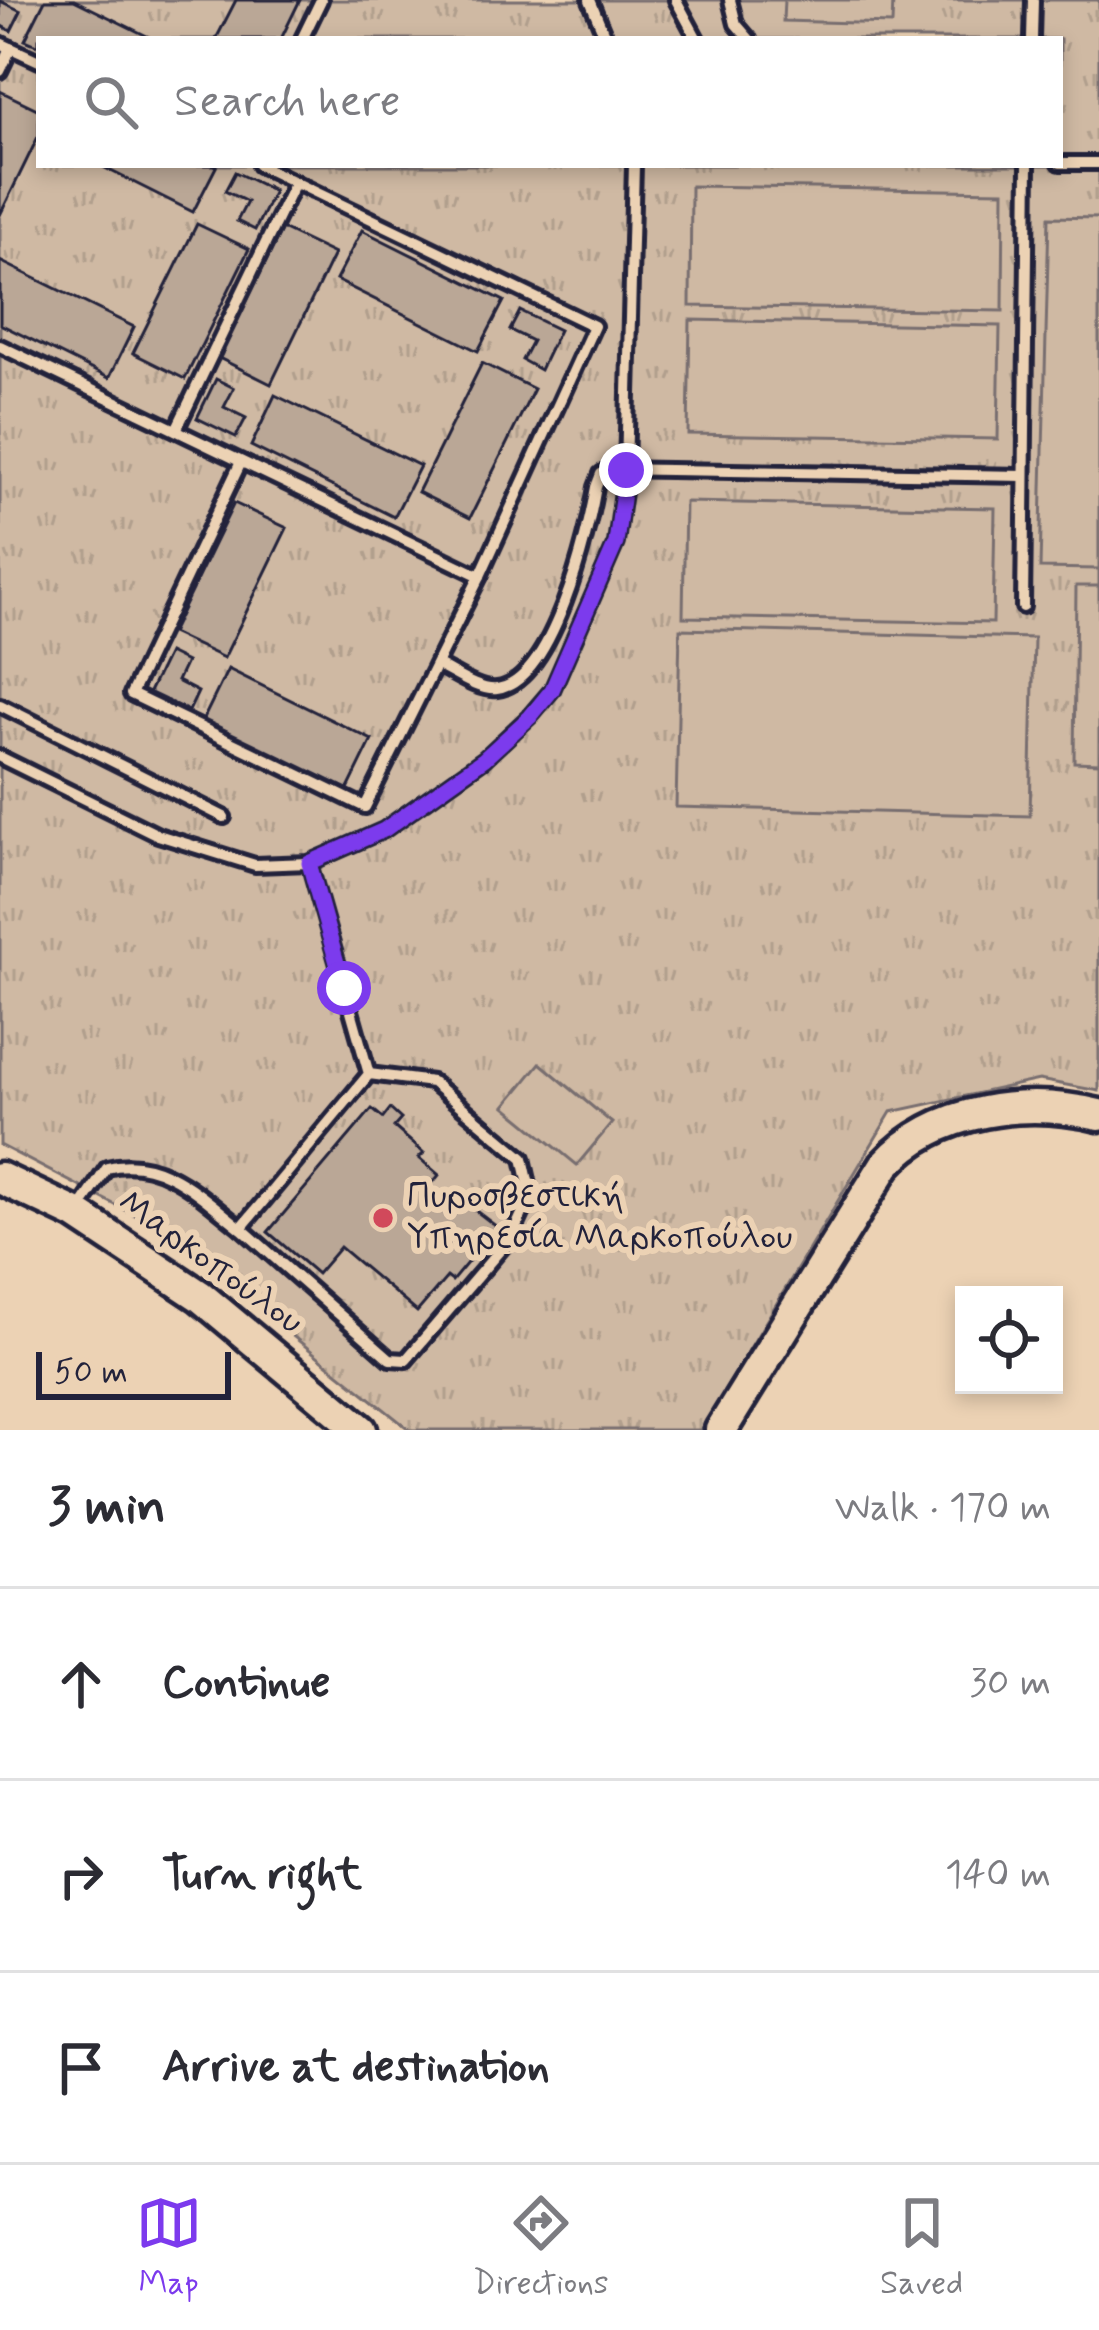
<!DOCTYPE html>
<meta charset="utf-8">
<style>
:root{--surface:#fff;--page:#f2f2f3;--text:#2b2b33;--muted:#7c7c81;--line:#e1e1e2;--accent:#7c3aed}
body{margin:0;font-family:Mynerve,sans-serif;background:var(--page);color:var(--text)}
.controls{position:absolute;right:36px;bottom:36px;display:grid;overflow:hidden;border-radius:0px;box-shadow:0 6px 18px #0003}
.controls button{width:108px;height:108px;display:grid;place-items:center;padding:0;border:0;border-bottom:3px solid var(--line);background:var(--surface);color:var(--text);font:60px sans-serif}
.scale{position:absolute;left:36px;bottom:30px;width:195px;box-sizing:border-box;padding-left:12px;border:6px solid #22223b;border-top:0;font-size:33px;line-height:42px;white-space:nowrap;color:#22223b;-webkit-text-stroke:9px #ecd2b4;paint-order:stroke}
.stop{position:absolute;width:36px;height:36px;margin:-27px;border:9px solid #7c3aed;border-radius:50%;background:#fff}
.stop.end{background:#7c3aed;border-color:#fff;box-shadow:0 3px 12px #0008}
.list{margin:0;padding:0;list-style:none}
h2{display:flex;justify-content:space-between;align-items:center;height:156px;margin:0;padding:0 48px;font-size:51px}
h2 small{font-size:39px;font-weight:400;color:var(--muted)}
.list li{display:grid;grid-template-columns:78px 1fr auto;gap:36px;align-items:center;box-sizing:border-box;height:192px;padding:0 48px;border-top:3px solid var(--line)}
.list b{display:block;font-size:45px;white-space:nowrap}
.list em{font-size:39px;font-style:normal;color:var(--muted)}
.icon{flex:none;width:66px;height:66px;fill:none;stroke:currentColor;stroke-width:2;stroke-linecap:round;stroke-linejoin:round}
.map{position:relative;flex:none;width:1099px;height:1430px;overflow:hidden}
.search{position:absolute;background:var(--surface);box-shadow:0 6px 18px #0003;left:36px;right:36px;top:36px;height:132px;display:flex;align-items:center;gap:30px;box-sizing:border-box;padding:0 42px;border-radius:0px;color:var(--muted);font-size:45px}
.sheet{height:732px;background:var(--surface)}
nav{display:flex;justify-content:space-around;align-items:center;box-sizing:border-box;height:168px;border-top:3px solid var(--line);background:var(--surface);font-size:33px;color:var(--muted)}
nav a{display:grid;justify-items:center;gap:6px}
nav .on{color:var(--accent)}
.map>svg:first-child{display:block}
.grass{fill:url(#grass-tufts);stroke:#786e6f;stroke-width:3;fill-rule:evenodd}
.pitch{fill:#cfb9a3;stroke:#786e6f;stroke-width:3}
.building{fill:#baa796;stroke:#22223b;stroke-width:3}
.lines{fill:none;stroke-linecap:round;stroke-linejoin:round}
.lane-casing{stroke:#22223b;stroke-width:20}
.secondary-casing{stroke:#22223b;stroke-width:39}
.lane{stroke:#ecd2b4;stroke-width:10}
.secondary{stroke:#ecd2b4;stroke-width:30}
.route{stroke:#7c3aed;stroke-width:15}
.poi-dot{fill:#d1495b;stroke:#ecd2b4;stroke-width:4.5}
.labels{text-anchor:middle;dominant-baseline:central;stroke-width:12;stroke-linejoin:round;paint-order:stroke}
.poi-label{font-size:36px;fill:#22223b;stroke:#ecd2b4;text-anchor:start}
.street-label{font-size:36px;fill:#22223b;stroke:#ecd2b4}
</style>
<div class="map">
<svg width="1099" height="1430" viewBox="0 0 1099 1430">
<defs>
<pattern id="grass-tufts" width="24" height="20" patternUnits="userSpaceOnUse" patternTransform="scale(3)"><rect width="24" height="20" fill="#cfb9a3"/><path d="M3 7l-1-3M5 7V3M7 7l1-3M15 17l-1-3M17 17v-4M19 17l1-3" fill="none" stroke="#b19f8d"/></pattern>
</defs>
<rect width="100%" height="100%" fill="#ecd2b4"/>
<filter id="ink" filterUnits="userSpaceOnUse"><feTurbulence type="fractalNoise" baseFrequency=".00833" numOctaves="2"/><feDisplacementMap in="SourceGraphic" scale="24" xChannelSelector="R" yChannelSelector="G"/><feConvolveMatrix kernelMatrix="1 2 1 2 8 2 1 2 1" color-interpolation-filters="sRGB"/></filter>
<g filter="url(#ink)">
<!-- grass -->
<path class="grass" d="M0 0H1099V1091L1039 1080 891 1112 701 1430H410L154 1225 0 1145ZM39 39H1060V165H39Z"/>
<!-- pitch -->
<g class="pitch">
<path d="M784 0H893L892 24 783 21Z"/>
<path d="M691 186 1004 191 1003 311 690 306Z"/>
<path d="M1049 217 1099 218V569L1040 568Z"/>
<path d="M690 320 1000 326 998 439 688 434Z"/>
<path d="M685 502 995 508 993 623 683 617Z"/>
<path d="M1076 586H1099V763L1074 762Z"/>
<path d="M680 629 1034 638 1030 816 676 807Z"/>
<path d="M540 1063 612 1123 577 1165 505 1106Z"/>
</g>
<!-- building -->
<g class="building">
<path d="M45 0H74L153 39H39V46L25 40Z"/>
<path d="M236 0H300L281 39H216Z"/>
<path d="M0 1 21 11 11 31 0 25Z"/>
<path d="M0 91 39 110V135L0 215Z"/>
<path d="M99 165H217L193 212Z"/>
<path d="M235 172 274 191 255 230 237 221 247 202 225 191Z"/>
<path d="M197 224 249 249 185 379 133 353Z"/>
<path d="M282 229 334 254 271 384 219 358Z"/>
<path d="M362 230 504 301 478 351 336 280Z"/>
<path d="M0 261 134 327 109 378 0 324Z"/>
<path d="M520 311 559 330 540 370 522 360 532 341 510 330Z"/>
<path d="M482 363 534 389 470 518 418 492Z"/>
<path d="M216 379 234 388 224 407 246 418 236 437 197 418Z"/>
<path d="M275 395 420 466 394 517 251 446Z"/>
<path d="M234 503 287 528 224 658 171 633Z"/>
<path d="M168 653 186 662 177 681 198 692 189 711 149 692Z"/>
<path d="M228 669 372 740 347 791 203 720Z"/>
<path d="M372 1109 383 1118 390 1109 401 1119 394 1127 424 1153 419 1158 439 1175 427 1190 450 1209 459 1198 497 1227 452 1281 447 1277 417 1312 340 1247 317 1274 268 1232Z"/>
</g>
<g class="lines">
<!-- lane casing -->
<g class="lane-casing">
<g id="lane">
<path d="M590 0 606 39"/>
<path d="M676 0 697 39"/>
<path d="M730 0 736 24 749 39"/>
<path d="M302 39 321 0"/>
<path d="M1032 39 1033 0"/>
<path d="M0 43 39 61"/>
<path d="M0 71 11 48"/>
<path d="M1060 163H1099"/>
<path d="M0 346 480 576 594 326 259 165"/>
<path d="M176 430 295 182"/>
<path d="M241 462 131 694 365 807 480 576"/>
<path d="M1023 607 1028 165"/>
<path d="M437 665C454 673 478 691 497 689 553 682 588 533 596 487L601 474 609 469 1024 476"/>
<path d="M0 705 224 817"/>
<path d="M0 757 158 835 255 865 309 863 384 830 484 759 529 717 552 690 616 543 626 470 634 165"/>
<path d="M309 863 369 1074 432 1082 523 1158 531 1194 512 1236 406 1360 390 1359 241 1228 369 1074"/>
<path d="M78 1211 107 1168C161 1154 201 1197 241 1228"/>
</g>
</g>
<!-- secondary casing -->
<g class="secondary-casing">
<g id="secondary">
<path d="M0 1178 76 1214 200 1296 361 1430"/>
<path d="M721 1430 885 1165C937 1108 1026 1097 1099 1115"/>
</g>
</g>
<!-- lane -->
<use href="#lane" class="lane"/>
<!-- secondary -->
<use href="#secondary" class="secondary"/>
</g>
</g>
<g class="lines" filter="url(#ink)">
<!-- route -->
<path class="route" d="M344 988 309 863 384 830 484 759 530 717 552 690 616 543 626 470"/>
</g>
<!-- markers -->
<circle class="poi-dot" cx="383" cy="1218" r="12"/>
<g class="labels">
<!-- poi labels -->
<g class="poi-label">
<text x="407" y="1197">Πυροσβεστική<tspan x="407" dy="41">Υπηρεσία Μαρκοπούλου</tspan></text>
</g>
<!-- street labels -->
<g class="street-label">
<text transform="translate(210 1263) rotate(36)">Μαρκοπούλου</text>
</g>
</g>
</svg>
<div class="controls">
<button><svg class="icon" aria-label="locate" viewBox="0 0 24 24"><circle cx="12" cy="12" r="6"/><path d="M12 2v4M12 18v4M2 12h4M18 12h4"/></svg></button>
</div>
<div class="scale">50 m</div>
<div class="stop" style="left:344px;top:988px"></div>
<div class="stop end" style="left:626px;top:470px"></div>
<div class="search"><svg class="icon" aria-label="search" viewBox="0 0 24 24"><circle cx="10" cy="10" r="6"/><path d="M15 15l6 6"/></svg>Search here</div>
</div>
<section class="sheet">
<h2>3 min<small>Walk · 170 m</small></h2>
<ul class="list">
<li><svg class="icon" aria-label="ahead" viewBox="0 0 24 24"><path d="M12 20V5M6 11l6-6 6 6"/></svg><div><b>Continue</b></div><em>30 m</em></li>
<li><svg class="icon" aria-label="right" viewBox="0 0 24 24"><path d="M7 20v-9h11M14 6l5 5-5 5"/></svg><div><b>Turn right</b></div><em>140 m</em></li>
<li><svg class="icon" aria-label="arrive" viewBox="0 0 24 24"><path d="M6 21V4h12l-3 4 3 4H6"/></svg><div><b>Arrive at destination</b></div></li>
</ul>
</section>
<nav>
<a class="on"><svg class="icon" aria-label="map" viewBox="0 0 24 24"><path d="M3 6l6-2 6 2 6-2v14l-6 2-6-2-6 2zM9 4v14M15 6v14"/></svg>Map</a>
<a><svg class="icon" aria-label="directions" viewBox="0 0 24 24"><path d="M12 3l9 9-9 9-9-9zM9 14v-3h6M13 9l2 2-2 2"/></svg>Directions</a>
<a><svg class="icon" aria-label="saved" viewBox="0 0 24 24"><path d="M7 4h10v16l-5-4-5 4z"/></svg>Saved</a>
</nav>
